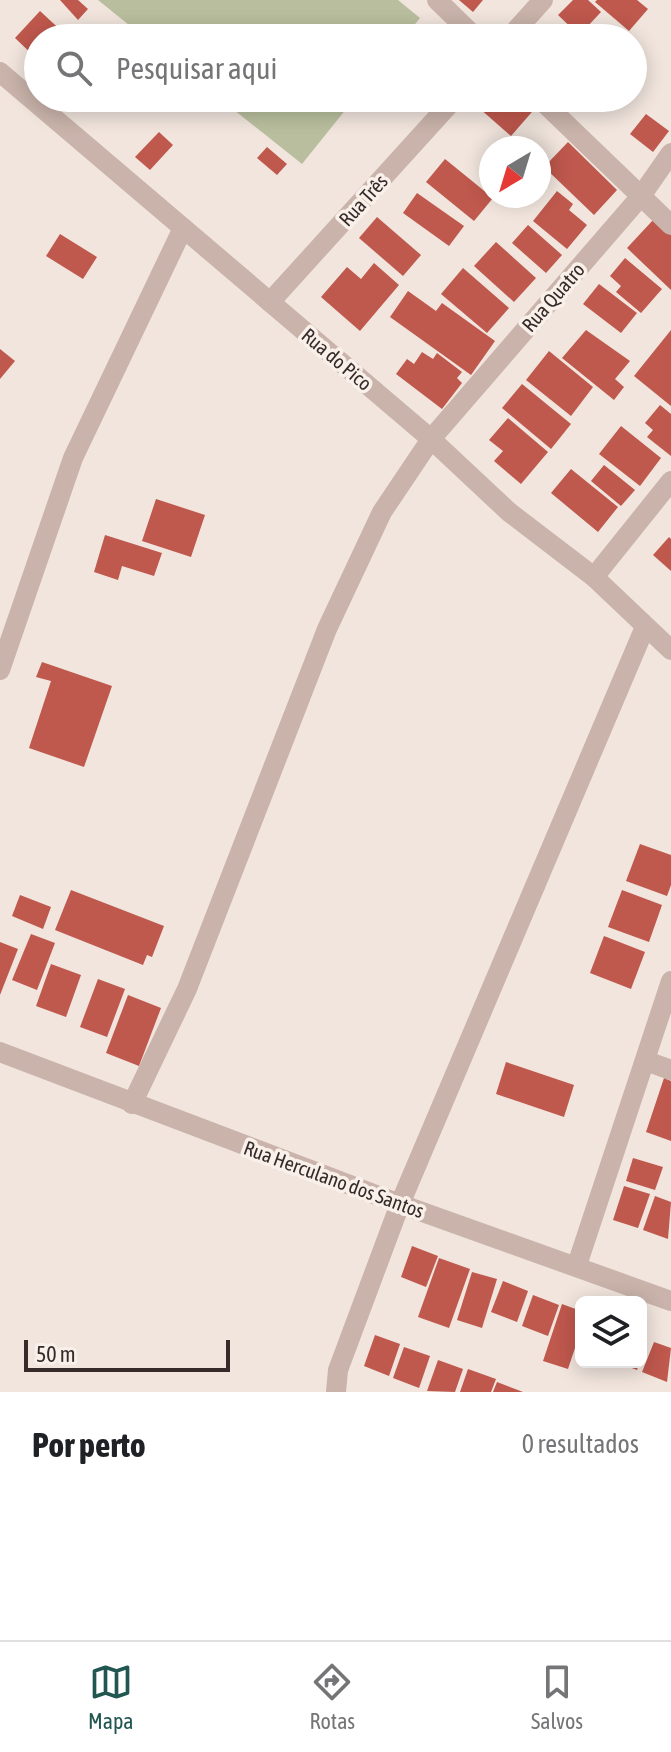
<!DOCTYPE html>
<html lang="pt">
<meta charset="utf-8">
<style>
:root{--surface:#fff;--page:#f2f2f2;--text:#202124;--muted:#757577;--line:#e0e0e0;--accent:#215651}
body{margin:0;font-family:"Asap Condensed",sans-serif;background:var(--page);color:var(--text)}
.controls{position:absolute;right:24px;bottom:24px;display:grid;overflow:hidden;border-radius:12px;box-shadow:0 4px 20px #0003}
.controls button{width:72px;height:72px;display:grid;place-items:center;padding:0;border:0;border-bottom:2px solid var(--line);background:var(--surface);color:var(--text);font:40px sans-serif}
.compass{position:absolute;left:479px;top:136px;width:72px;height:72px;border-radius:50%;background:var(--surface);box-shadow:0 4px 20px #0003;rotate:218deg}
.scale{position:absolute;left:24px;bottom:20px;width:206px;box-sizing:border-box;padding-left:8px;border:4px solid #362b29;border-top:0;font-size:22px;line-height:28px;white-space:nowrap;color:#362b29;-webkit-text-stroke:6px #f9f0ea;paint-order:stroke}
.list{margin:0;padding:0;list-style:none}
h2{display:flex;justify-content:space-between;align-items:center;height:104px;margin:0;padding:0 32px;font-size:34px}
h2 small{font-size:26px;font-weight:400;color:var(--muted)}
.icon{flex:none;width:44px;height:44px;fill:none;stroke:currentColor;stroke-width:2;stroke-linecap:round;stroke-linejoin:round}
.map{position:relative;flex:none;width:671px;height:1392px;overflow:hidden}
.search{position:absolute;background:var(--surface);box-shadow:0 4px 20px #0003;left:24px;right:24px;top:24px;height:88px;display:flex;align-items:center;gap:20px;box-sizing:border-box;padding:0 28px;border-radius:44px;color:var(--muted);font-size:30px}
.sheet{height:248px;background:var(--surface)}
nav{display:flex;justify-content:space-around;align-items:center;box-sizing:border-box;height:112px;border-top:2px solid var(--line);background:var(--surface);font-size:22px;color:var(--muted)}
nav a{display:grid;justify-items:center;gap:4px}
nav .on{color:var(--accent)}
.map>svg:first-child{display:block}
.green{fill:#b9bf9e}
.building{fill:#bf584d}
.lines{fill:none;stroke-linecap:round;stroke-linejoin:round}
.minor{stroke:#c9b3aa;stroke-width:20}
.labels{text-anchor:middle;dominant-baseline:central;stroke-width:7;stroke-linejoin:round;paint-order:stroke}
.street-label{font-size:20px;fill:#362b29;stroke:#f9f0ea}
</style>
<div class="map">
<svg width="671" height="1392" viewBox="0 0 671 1392">
<rect width="100%" height="100%" fill="#f1e5dd"/>
<!-- green -->
<g class="green">
<path d="M98 0H398L420 18 404 38H145Z"/>
<path d="M219 98H355L302 164Z"/>
</g>
<!-- building -->
<g class="building">
<path d="M60 0H78L88 9 78 20Z"/>
<path d="M459 0H483L473 12Z"/>
<path d="M573 0H588L601 12 586 28 597 38H582L558 15Z"/>
<path d="M597 0H637L648 9 629 31 595 2Z"/>
<path d="M40 11 66 35 63 38H38V60L15 38Z"/>
<path d="M555 27 569 38H546Z"/>
<path d="M488 98H530L538 105 511 136 479 108Z"/>
<path d="M646 114 669 131 653 152 630 134Z"/>
<path d="M159 132 173 145 150 170 135 157Z"/>
<path d="M568 142 617 190 594 215 544 167Z"/>
<path d="M267 147 287 164 277 175 257 158Z"/>
<path d="M445 159 493 198 474 221 426 182Z"/>
<path d="M557 191 573 204 569 210 587 225 567 249 533 221Z"/>
<path d="M417 193 464 226 449 246 403 213Z"/>
<path d="M377 217 421 255 403 276 359 238Z"/>
<path d="M654 219 671 235V290L627 248Z"/>
<path d="M528 225 562 255 546 273 512 243Z"/>
<path d="M60 234 97 257 83 279 46 256Z"/>
<path d="M496 242 536 278 514 302 474 266Z"/>
<path d="M625 258 662 289 641 313 616 292 621 286 610 276Z"/>
<path d="M374 263 399 285 360 331 321 297 347 267 361 279Z"/>
<path d="M463 268 509 308 487 333 441 294Z"/>
<path d="M599 284 637 313 621 333 583 304Z"/>
<path d="M408 291 436 311 442 303 495 341 471 375 390 317Z"/>
<path d="M586 330 630 361 615 379 624 387 614 400 562 358Z"/>
<path d="M671 330V406L634 376Z"/>
<path d="M0 349 15 361 0 379Z"/>
<path d="M549 351 593 387 571 416 526 380Z"/>
<path d="M422 352 433 359 437 353 462 372 457 378 462 383 442 409 396 374 407 359 414 364Z"/>
<path d="M522 384 571 424 551 449 502 408Z"/>
<path d="M660 405 671 414V456L647 437 653 430 645 423Z"/>
<path d="M508 418 548 452 521 484 494 461 503 451 489 440Z"/>
<path d="M621 426 661 458 640 486 599 454Z"/>
<path d="M604 465 635 490 621 506 591 481Z"/>
<path d="M571 469 618 507 598 532 551 493Z"/>
<path d="M156 499 205 515 191 557 142 541Z"/>
<path d="M105 535 162 553 154 576 122 566 118 580 94 572Z"/>
<path d="M669 537 671 539V571L653 555Z"/>
<path d="M42 662 112 686 84 767 29 748 51 681 36 677Z"/>
<path d="M640 844 671 855V885L667 896 626 881Z"/>
<path d="M71 890 164 926 152 957 147 955 143 965 55 930Z"/>
<path d="M622 890 662 905 649 942 608 927Z"/>
<path d="M20 895 51 907 43 929 12 916Z"/>
<path d="M31 934 55 943 37 990 12 980Z"/>
<path d="M604 936 645 952 631 989 590 973Z"/>
<path d="M0 942 18 949 0 995Z"/>
<path d="M51 964 81 975 66 1017 36 1006Z"/>
<path d="M98 979 125 989 107 1037 80 1027Z"/>
<path d="M128 995 161 1008 139 1066 106 1053Z"/>
<path d="M506 1062 574 1085 564 1117 496 1094Z"/>
<path d="M664 1078 671 1081V1141L646 1132Z"/>
<path d="M633 1158 663 1167 655 1190 626 1181Z"/>
<path d="M624 1186 650 1194 638 1228 613 1220Z"/>
<path d="M655 1196 671 1202 668 1239 643 1230Z"/>
<path d="M412 1246 438 1256 426 1287 401 1277Z"/>
<path d="M439 1258 470 1269 449 1328 418 1317Z"/>
<path d="M472 1272 497 1279 482 1328 457 1320Z"/>
<path d="M503 1281 528 1291 517 1322 491 1312Z"/>
<path d="M533 1295 559 1305 548 1336 522 1326Z"/>
<path d="M562 1304 581 1311V1330L568 1369 543 1361Z"/>
<path d="M375 1335 400 1344 389 1376 364 1366Z"/>
<path d="M654 1342 671 1348 667 1382 642 1372Z"/>
<path d="M404 1347 430 1356 419 1388 393 1378Z"/>
<path d="M438 1360 463 1369 455 1392 427 1391Z"/>
<path d="M616 1362H640L637 1370Z"/>
<path d="M468 1369 496 1379 491 1392H460Z"/>
<path d="M497 1382 523 1392H493Z"/>
</g>
<g class="lines">
<!-- minor -->
<g class="minor">
<path d="M437 0 476 38"/>
<path d="M509 38 543 0"/>
<path d="M0 72 431 439 509 512 594 577 671 650"/>
<path d="M539 98 671 225"/>
<path d="M270 302 455 98"/>
<path d="M594 577 671 481"/>
<path d="M0 670 73 458 183 228"/>
<path d="M0 1052 400 1204 671 1301"/>
<path d="M646 1061 671 1070"/>
<path d="M132 1104 187 989 327 629 382 512 431 439 641 196 671 153"/>
<path d="M577 1265 671 981"/>
<path d="M336 1392 338 1370 400 1204 645 627"/>
</g>
</g>
<g class="labels">
<!-- street labels -->
<g class="street-label">
<text transform="translate(363 200) rotate(-48)">Rua Três</text>
<text transform="translate(553 297) rotate(-49)">Rua Quatro</text>
<text transform="translate(337 359) rotate(40)">Rua do Pico</text>
<text transform="translate(334 1179) rotate(20)">Rua Herculano dos Santos</text>
</g>
</g>
</svg>
<div class="controls">
<button><svg class="icon" aria-label="layers" viewBox="0 0 24 24"><path d="M12 4l9 5-9 5-9-5zM3 14l9 5 9-5"/></svg></button>
</div>
<svg class="compass" viewBox="-18 -18 36 36"><path d="M0-13l5 13h-10z" fill="#e53935"/><path d="M0 13l5-13h-10z" fill="#757577"/></svg>
<div class="scale">50 m</div>
<div class="search"><svg class="icon" aria-label="search" viewBox="0 0 24 24"><circle cx="10" cy="10" r="6"/><path d="M15 15l6 6"/></svg>Pesquisar aqui</div>
</div>
<section class="sheet">
<h2>Por perto<small>0 resultados</small></h2>
<ul class="list">
</ul>
</section>
<nav>
<a class="on"><svg class="icon" aria-label="map" viewBox="0 0 24 24"><path d="M3 6l6-2 6 2 6-2v14l-6 2-6-2-6 2zM9 4v14M15 6v14"/></svg>Mapa</a>
<a><svg class="icon" aria-label="directions" viewBox="0 0 24 24"><path d="M12 3l9 9-9 9-9-9zM9 14v-3h6M13 9l2 2-2 2"/></svg>Rotas</a>
<a><svg class="icon" aria-label="saved" viewBox="0 0 24 24"><path d="M7 4h10v16l-5-4-5 4z"/></svg>Salvos</a>
</nav>
